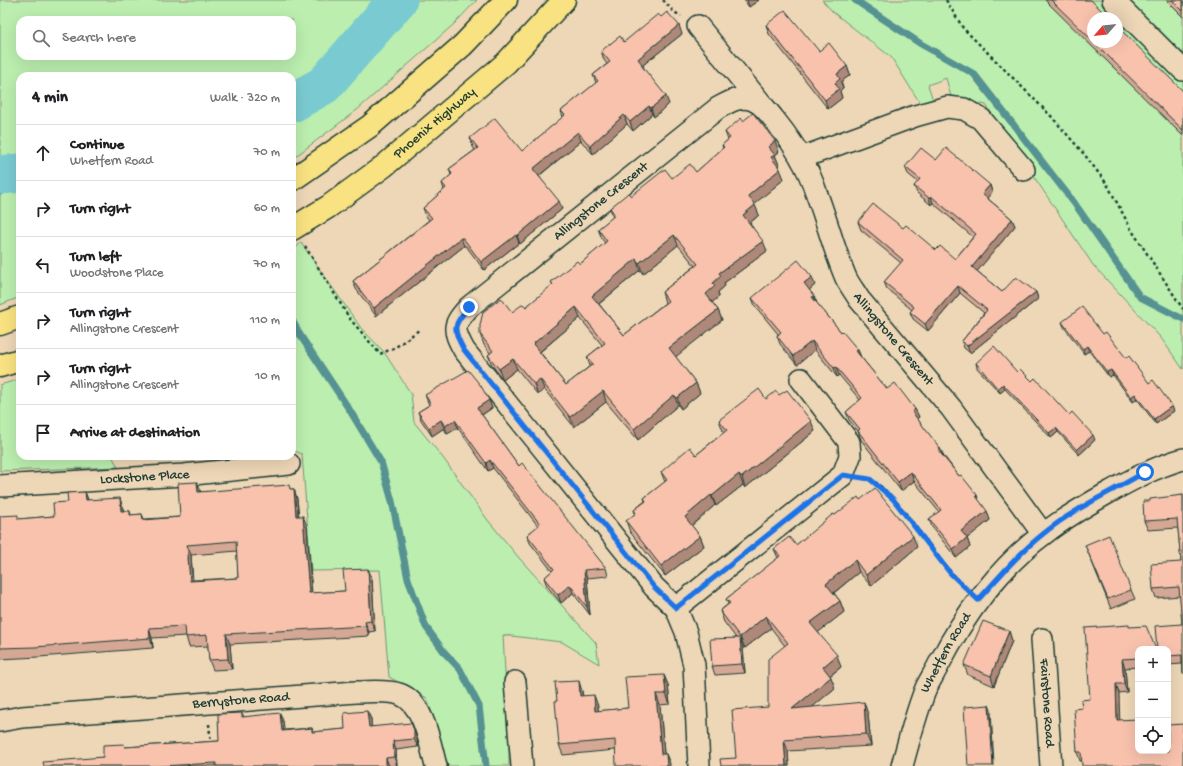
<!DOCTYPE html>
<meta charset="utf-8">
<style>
:root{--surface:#fff;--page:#f2f2f2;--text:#202124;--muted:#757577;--line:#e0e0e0}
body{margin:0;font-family:"Gochi Hand",sans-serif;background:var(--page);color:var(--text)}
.controls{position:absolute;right:12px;bottom:12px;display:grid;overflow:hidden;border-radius:8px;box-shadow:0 4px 16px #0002}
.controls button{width:36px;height:36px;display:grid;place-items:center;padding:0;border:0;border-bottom:1px solid var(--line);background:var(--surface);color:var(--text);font:20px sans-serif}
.compass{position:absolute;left:1087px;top:12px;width:36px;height:36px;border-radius:50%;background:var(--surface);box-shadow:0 4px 16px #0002;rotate:242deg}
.stop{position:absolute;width:12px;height:12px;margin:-9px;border:3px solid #1a73e8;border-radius:50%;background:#fff}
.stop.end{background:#1a73e8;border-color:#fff;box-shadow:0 1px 4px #0008}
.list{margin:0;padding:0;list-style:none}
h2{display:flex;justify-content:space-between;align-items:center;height:52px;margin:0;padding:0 16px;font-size:17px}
h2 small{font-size:13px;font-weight:400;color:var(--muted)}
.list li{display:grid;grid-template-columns:26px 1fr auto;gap:12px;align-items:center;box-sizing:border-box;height:56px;padding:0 16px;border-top:1px solid var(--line)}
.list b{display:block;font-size:15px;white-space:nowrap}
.list p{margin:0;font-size:13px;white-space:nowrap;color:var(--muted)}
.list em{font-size:13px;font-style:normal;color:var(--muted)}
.icon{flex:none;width:22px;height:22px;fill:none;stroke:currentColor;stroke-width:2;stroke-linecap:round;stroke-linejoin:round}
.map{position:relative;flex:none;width:1183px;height:766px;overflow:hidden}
.search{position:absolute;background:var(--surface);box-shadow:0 4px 16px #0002;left:16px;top:16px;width:280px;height:44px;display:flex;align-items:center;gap:10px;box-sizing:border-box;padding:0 14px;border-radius:12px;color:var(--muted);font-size:15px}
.panel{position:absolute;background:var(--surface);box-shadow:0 4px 16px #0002;left:16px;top:72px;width:280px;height:388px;border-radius:12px}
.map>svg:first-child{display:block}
.green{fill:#bbeeaf;stroke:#6d9672;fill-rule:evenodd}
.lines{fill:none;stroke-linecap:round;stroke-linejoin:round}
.stream{stroke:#569292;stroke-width:7}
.river{stroke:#7acbd1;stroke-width:39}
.minor-casing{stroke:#1f3d34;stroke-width:24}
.major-casing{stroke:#1f3d34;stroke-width:25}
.path{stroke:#1f3d34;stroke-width:2.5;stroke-dasharray:3 3;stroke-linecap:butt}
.minor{stroke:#eed7b7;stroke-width:21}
.major{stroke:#f8e281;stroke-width:22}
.wall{fill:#d5a795;stroke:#1f3d34;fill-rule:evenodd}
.shaded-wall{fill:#ae8879;stroke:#1f3d34}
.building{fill:#f8c2ad;stroke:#1f3d34;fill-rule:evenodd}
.route{stroke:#1a73e8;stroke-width:5}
.labels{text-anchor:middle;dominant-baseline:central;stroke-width:3.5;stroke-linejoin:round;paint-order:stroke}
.street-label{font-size:14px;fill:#1f3d34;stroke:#eed7b7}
</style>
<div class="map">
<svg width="1183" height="766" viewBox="0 0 1183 766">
<rect width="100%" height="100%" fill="#eed7b7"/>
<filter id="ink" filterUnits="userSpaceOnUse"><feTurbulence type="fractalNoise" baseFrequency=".025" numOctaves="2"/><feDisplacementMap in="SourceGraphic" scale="8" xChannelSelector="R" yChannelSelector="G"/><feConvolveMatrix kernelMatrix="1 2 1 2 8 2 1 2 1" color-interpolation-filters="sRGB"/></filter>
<g filter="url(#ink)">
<!-- green -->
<g class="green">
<path d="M0 0H477L454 24 357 110 292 159V76H20V297L0 305ZM20 20H292V56H20Z"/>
<path d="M822 0H1183V369L1161 338 1093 265 986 105 951 97 946 78 928 85 934 103H920L891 57 834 13ZM1093 18H1117V42H1093Z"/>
<path d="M301 243 361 328 384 352 411 394 414 422 443 458 487 519 519 558 596 643 599 664 562 642 503 635 509 745V766H448L427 698 389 677 380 570 311 571 302 454 292 450V251Z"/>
<path d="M20 379V456H112L118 467 0 471V385Z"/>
</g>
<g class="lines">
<!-- stream -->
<g class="stream">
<path d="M855 0 921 44 974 74 1075 204 1140 297 1183 319"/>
<path d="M0 192 10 184 19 173"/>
<path d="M292 320 300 335 349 409 381 462 392 501 408 579 426 627 445 653 460 669 479 706 486 766"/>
</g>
<!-- river -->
<g class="river">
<path d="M292 103 324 85 398 0"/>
<path d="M0 175 20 173"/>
</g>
<!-- minor casing -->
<g class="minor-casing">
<g id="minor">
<path d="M1113 0 1183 70"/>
<path d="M698 26 764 107"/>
<path d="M801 158 915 116 947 107 964 109 981 119 1024 170"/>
<path id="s1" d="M0 486 184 475 289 464"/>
<path d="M676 608 843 475 850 456 849 442 801 379"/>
<path id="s2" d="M1042 639 1051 766"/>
<path d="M515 682 522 766"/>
<path id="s3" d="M0 721 22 717 356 692C370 692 386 690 399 694 424 702 430 744 436 766"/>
<path id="s4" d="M699 766 694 665 686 632 676 608 654 587 464 350C452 328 453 325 469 307L718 108C729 102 740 95 753 100 763 104 770 114 777 123 793 143 808 167 816 192 827 221 834 250 846 278 850 286 855 292 859 299L951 408 1043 534"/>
<path id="s5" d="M902 766C909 740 916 713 926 688 930 680 935 672 939 664 964 615 1000 566 1045 533 1064 518 1085 506 1106 494 1131 480 1155 467 1183 459"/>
</g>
</g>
<!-- major casing -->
<g class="major-casing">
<g id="major">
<path d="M292 180 370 126 463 45 506 0"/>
<path id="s6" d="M292 229 328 207 384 166 506 63 564 0"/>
<path d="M0 324 20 317"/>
<path d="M0 366 20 360"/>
</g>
</g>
<!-- path -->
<g class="path">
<path d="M663 0 674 12 681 16"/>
<path d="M946 0 963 28 1051 116 1084 154 1107 184 1131 229 1183 309"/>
<path d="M305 246 350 319 380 354 396 347 419 330"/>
<path d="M864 478C887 482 917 530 931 548 941 562 952 574 964 586"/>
<path d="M209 724 211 745"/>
</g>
<!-- minor -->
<use href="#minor" class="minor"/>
<!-- major -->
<use href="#major" class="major"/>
</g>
<!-- wall -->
<g class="wall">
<path d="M744 0H759L749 7Z"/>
<path d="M1045 0H1091L1093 18V42H1117L1183 91V136Z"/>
<path d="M1166 0H1183V17Z"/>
<path d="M661 17 682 34 643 65 644 69 669 104 654 117 652 114 633 131 627 124 593 154 581 141 539 176 562 209 520 244 519 243 484 270 466 246H464L376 316 356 289 353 281 429 220 426 216 423 208 444 190 442 183 451 175 449 169 475 150 473 147 470 138 522 151 563 117 561 111 596 83 593 75 607 64 604 60 601 51 624 42Z"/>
<path d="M766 25 847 66 850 75 841 82 843 88 840 91 842 98 828 109 769 34Z"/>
<path d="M743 121 779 152 775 155 779 165 778 166 784 179 754 204 759 215 750 223 767 251 724 283 725 286 718 292 719 297 712 302 718 310 722 320 675 356 696 383 700 393 681 409 678 405 638 440 606 402 574 427 544 389 538 395 517 369 503 380 492 365 488 355 490 353 484 345 480 334 512 312 526 307 553 285 551 282 580 264 605 243 602 239 598 229 613 217 610 208 631 196 672 178 696 172 723 148 722 145 728 140 725 132ZM678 245 695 266 662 292 665 303 624 335 599 304 640 270 643 274ZM580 318 602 345 587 357 590 366 566 385 540 352Z"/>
<path d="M936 160 990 185 992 192 987 198 1012 219 1015 226 977 271 1002 292H1036L1038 299 970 353 964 348 962 341 984 313 960 293 928 331 913 319 910 312 912 310 887 289 884 282 901 263 861 230 858 222 903 228 936 250 955 259 973 237 933 203 931 205 917 193 914 186 918 182 908 174 905 167Z"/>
<path d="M815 285 809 290 814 296 817 303 841 332 858 350 861 357 887 389 915 409 919 417 917 418 944 456 959 476 977 495 979 501 990 520 967 538 970 547 956 558 932 527 929 519 939 512 914 481 901 491 861 440 858 431 849 420 846 412 860 400 839 375 837 377 815 350 797 365 780 344 777 336 778 334 755 306 752 298Z"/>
<path d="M1062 322 1103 334 1149 383 1174 411 1156 424 1137 399 1133 402 1113 375 1109 377 1089 351 1084 354 1064 327Z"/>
<path d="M976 363 1017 372 1032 381 1095 440 1079 455 1058 432 1051 438 1005 389 1000 393 977 368Z"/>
<path d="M425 395 489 400 492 408 482 415 519 466 606 568 608 576 587 578 590 615 573 593 561 603 547 586 544 578 552 571 530 543 527 535 538 526 493 468 488 471 458 428 447 434 444 428 432 436 421 420 418 412 429 405Z"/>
<path d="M779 395 815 431 745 488 743 485 716 506 715 505 691 525 700 536 704 546 665 576 630 532 626 521 635 514 634 510 645 501 644 498 665 482 661 472 696 455 724 432 723 431 719 420 766 399Z"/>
<path d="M294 489 297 499 299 516 307 526 312 593 345 591 368 569 372 579 375 631 369 632V636L230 644 232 669 213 670 209 660 208 646 189 647 186 636 152 638 153 648 39 657 0 659V516L19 519 54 516 68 502 85 492 88 500 123 508 124 511H130L131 515 142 514 144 519 180 517 201 492ZM237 551 238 578 193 580 191 555Z"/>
<path d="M1183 495 1182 664 1168 665V649L1182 624 1180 596 1156 598 1153 589 1181 562 1178 528 1148 530 1144 521 1150 501Z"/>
<path d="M860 500 917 547 871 586 859 572 834 593 840 601 844 612 818 632 841 667 830 676 835 688 812 707 868 714 871 746 788 751 789 766H721L736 758 768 707 785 646 771 628 745 648 743 647 745 673 715 675 712 666 736 638 724 622 720 611 728 604 726 599 778 558 774 549 796 545 835 515Z"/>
<path d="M1085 545 1131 590 1135 599 1111 609Z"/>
<path d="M1129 627 1138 649V667L1125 668 1127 692 1119 693 1081 761H1080L1077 752 1082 708 1090 699Z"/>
<path d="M1009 631 1012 641 994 686 968 675 964 665Z"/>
<path d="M664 675 668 685 670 704 660 705 664 754H666L670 764 615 750 563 755 559 745 582 691 583 696 598 706V711L628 708Z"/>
<path d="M367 711 371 719V726L417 739 418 747 396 750 397 766H44L103 757 125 747 219 741 242 713 244 717 283 721 284 730 312 728 313 732 345 729Z"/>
</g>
<!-- shaded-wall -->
<g class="shaded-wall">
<path d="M747 0H759L749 7Z"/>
<path d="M679 25 682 34 643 65 645 72 644 73 638 59Z"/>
<path d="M847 66 850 75 841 82 843 88 840 91 842 98 828 109 825 100 837 74Z"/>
<path d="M666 96 669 104 654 117 651 108Z"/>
<path d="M649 106 652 114 633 131 630 122Z"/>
<path d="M624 115 627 124 593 154 590 146Z"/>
<path d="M578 132 581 141 536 178 533 169Z"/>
<path d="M775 141 779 152 775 155 779 165 775 168 768 147Z"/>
<path d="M780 169 784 179 752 206 748 196Z"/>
<path d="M990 185 992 192 985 201 982 194Z"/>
<path d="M931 196 933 203 931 205 929 198Z"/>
<path d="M559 201 562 209 520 244 517 236Z"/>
<path d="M755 205 759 215 747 225 743 215Z"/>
<path d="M1012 219 1015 226 975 274 972 267Z"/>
<path d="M516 235 519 243 484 270 481 262Z"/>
<path d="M674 235 678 245 643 274 639 263Z"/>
<path d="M461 238 464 246 376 316 374 308Z"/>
<path d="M763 241 767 251 724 283 725 286 718 292 719 297 709 305 706 294 719 273Z"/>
<path d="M636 259 640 270 596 306 592 296Z"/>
<path d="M812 277 815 285 807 292 804 283Z"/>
<path d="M958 286 960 293 928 331 925 324Z"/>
<path d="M1036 292 1038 299 970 353 967 346Z"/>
<path d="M814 296 817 304 812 297Z"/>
<path d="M576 307 580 318 537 354 533 344Z"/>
<path d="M718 310 722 320 673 359 669 348Z"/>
<path d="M812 341 815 350 797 365 793 356Z"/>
<path d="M1087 346 1089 351 1084 354 1083 349Z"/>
<path d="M858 350 861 358 856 351Z"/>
<path d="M513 359 517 369 503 380 499 369Z"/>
<path d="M836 367 839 375 837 377 834 368Z"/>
<path d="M1111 370 1113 375 1109 377 1107 372Z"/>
<path d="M540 379 544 389 538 395 534 384Z"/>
<path d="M696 383 700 393 681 409 677 398Z"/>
<path d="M1003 384 1005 389 1000 393 998 389Z"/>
<path d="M603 391 606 402 574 427 570 417Z"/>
<path d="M1135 394 1137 399 1133 402 1131 397Z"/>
<path d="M674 395 678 405 638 440 634 429Z"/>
<path d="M489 400 492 408 480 416 477 408Z"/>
<path d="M1172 406 1174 411 1156 424 1154 419Z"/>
<path d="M915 409 919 417 915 420 912 412Z"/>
<path d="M441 420 444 428 432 436 429 428Z"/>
<path d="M455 420 458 428 447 434 445 426Z"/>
<path d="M811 421 815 431 745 488 742 477Z"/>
<path d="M1056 428 1058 432 1051 438 1049 433Z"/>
<path d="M1093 435 1095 440 1079 455 1077 450Z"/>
<path d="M940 448 944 456 938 450Z"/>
<path d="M490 460 493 468 488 471 486 463Z"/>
<path d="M911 472 914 481 901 491 898 482Z"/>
<path d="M739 474 743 485 716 506 712 496Z"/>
<path d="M197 482 201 492H198Z"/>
<path d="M294 489 297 499 299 526 296 516Z"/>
<path d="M85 492 89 502 86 500Z"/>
<path d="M711 495 715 505 689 528 685 517Z"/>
<path d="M120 498 123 508 124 522 121 511Z"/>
<path d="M987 511 990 520 965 540 961 531Z"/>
<path d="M303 516 307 526 312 603 309 593Z"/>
<path d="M700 536 704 546 665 576 661 566Z"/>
<path d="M913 536 917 547 871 586 866 575Z"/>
<path d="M967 538 970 547 956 558 953 549Z"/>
<path d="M187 545 191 555 193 591 190 581Z"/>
<path d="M855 560 859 572 831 595 826 584Z"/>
<path d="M368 569 372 579 375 631 371 621Z"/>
<path d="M584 570 587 578 590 615 587 607Z"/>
<path d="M570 585 573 593 561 603 558 595Z"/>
<path d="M840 601 844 612 815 635 810 623Z"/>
<path d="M766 616 771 628 745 648 740 637Z"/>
<path d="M365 622 369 632V636L366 626Z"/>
<path d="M149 628 152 638 153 648 150 638Z"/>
<path d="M1009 631 1012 641 994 686 991 676Z"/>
<path d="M226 634 230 644 232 669 228 659Z"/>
<path d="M740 638 743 647 745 673 742 664Z"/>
<path d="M837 655 841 667 827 678 823 667Z"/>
<path d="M1122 659 1125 668 1127 692 1124 684Z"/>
<path d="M664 675 668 685 670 704 666 694Z"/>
<path d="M831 677 835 688 796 721 792 709Z"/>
<path d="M579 681 582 691 584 707 580 696Z"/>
<path d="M1116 684 1119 693 1120 729 1117 720Z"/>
<path d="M656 694 660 705 665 765 661 754Z"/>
<path d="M594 695 598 706 599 721 595 711Z"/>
<path d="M864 702 868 714 871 746 866 734Z"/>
<path d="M989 705 991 710 994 766H993Z"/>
<path d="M367 711 371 719 372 735 369 727Z"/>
<path d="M280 713 283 721 285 739 282 731Z"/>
<path d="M411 723 417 739 418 747 414 739Z"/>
<path d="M784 740 788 751 789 766H786Z"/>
<path d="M393 741 396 750 397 766 394 757Z"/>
<path d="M666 754 670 764V766H667Z"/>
<path d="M386 758 389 766H386Z"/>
</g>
<!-- building -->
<g class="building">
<path d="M1051 0H1091L1109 18H1093V41Z"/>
<path d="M1172 0H1183V11Z"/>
<path d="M785 10 819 51 829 43 847 66 837 74 840 79 835 83 839 89 825 100 766 25Z"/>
<path d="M667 12 679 25 638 59 642 64 641 65 666 96 651 108 649 106 630 122 624 115 590 146 578 132 533 169 559 201 517 236 516 235 481 262 463 238H461L374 308 353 281 432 218 423 208 446 188 442 183 452 174 449 169 478 148 470 138 495 118 522 151 565 115 561 111 598 81 593 75 610 62 601 51 620 36 624 42 658 14 661 17Z"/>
<path d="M1117 26 1183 91V130L1094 42H1117Z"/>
<path d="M753 113 775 141 768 147 775 155 771 157 780 169 748 196 755 205 743 215 763 241 719 273 721 276 713 283 715 286 706 294 718 310 669 348 696 383 677 398 674 395 634 429 603 391 570 417 540 379 534 384 513 359 499 369 488 355 493 351 480 334V325L483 312 501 298 512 312 523 304 526 307 553 284 551 282 577 261 580 264 607 241 598 229 615 215 610 208 628 193 631 196 665 169 672 178 690 164 696 172 724 147 722 145 730 138 725 132 741 118 743 121ZM674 235 698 264 662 292 668 301 624 335 592 296 636 259 639 263ZM576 307 605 343 587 357 593 364 566 385 533 344Z"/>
<path d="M921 148 936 160 946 148 990 185 982 194 1012 219 972 267 1002 292 1016 277 1036 292 967 346 962 341 987 310 958 286 925 324 910 312 914 307 884 282 903 260 858 222 873 204 903 228 906 225 936 250 940 246 955 259 976 234 931 196 929 198 914 186 920 179 905 167Z"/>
<path d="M798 260 812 277 804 283 814 296 812 297 841 332 842 331 858 350 856 351 887 389 895 383 915 409 912 412 940 448 938 450 959 476 961 475 977 495 976 496 987 511 961 531 967 538 953 549 929 519 941 510 911 472 898 482 858 431 860 429 846 412 862 398 836 367 834 368 812 341 793 356 777 336 781 332 752 298Z"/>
<path d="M1082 307 1103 334 1106 332 1126 358 1129 356 1149 383 1153 380 1172 406 1154 419 1135 394 1131 397 1111 370 1107 372 1087 346 1083 349 1062 322Z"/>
<path d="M994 346 1017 372 1020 369 1032 381 1035 378 1069 415 1072 412 1093 435 1077 450 1056 428 1049 433 1003 384 998 389 976 363Z"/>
<path d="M468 370 481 386 489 400 477 408 519 466 522 463 606 568 584 570 587 607 570 585 558 595 544 578 554 569 527 535 540 524 490 460 486 463 455 420 445 426 441 420 429 428 418 412 431 404 425 395Z"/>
<path d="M759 389 766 399 776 391 779 395 787 390 811 421 742 477 739 474 712 496 711 495 685 517 700 536 661 566 626 521 636 513 634 510 646 501 644 498 667 480 661 472 690 447 696 455 727 430 719 420Z"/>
<path d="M197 482 198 492 289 485 290 489H294L296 516H303L309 593 345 591 343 570 368 569 371 621 365 622 366 626 226 634 228 659 209 660 207 635 186 637 185 626 149 628 150 638 35 647 0 648V516L18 515V519L54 516 53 503 68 502 67 493 85 492 86 500 120 498 121 511H130V515L142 514 143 520 180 517 178 483ZM236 541 238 578 190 581 187 545Z"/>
<path d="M875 488 913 536 866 575 855 560 826 584 840 601 810 623 837 655 823 667 831 677 792 709 864 702 866 734 784 740 786 766H721L720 759 736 758 732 710 768 707V659L788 643 766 616 740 637 720 611 730 603 726 599 780 556 774 549 789 537 796 545 833 514 835 515 858 497 860 500Z"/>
<path d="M1183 495V674L1182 655 1168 656V649H1157L1155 626 1182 624 1179 587 1153 589 1151 564 1181 562 1177 519 1144 521 1143 501H1150V499Z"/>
<path d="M1109 535 1131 590 1108 599 1085 545Z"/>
<path d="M983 621 1009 631 991 676 964 665Z"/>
<path d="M1129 625V627L1146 626 1156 649H1138V658L1122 659 1124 684H1116L1117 720 1138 719V751H1168V725L1183 724V766H1082L1081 752H1077L1074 709 1082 708 1081 700 1090 699 1085 628Z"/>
<path d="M740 638 742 664 712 666 710 639Z"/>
<path d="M664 675 666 694H656L661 754H666L667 766H616L615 740 559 745 555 701H557L555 682 579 681 580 696 594 695 595 711 628 708 625 677Z"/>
<path d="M989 705 993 766H968L964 707Z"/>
<path d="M367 711 369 727 411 723 414 730V739L393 741 394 757 386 758V766H216V763L161 766H44L43 762 103 757V745L124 744 125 747 219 741 218 714 242 713V717L280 713 282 731 312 728V732L345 729 344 713Z"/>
</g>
</g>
<g class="lines" filter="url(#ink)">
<!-- route -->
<path class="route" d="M469 307C453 325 452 328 464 350L654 587 676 608 843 475 870 479 893 499 950 573 978 600C999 577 1018 554 1043 534 1073 509 1111 492 1145 472"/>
</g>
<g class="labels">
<!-- street labels -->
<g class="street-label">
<text stroke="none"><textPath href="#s6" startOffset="178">Phoenix Highway</textPath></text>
<text stroke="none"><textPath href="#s4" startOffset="713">Allingstone Crescent</textPath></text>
<text stroke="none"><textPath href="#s4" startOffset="1182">Allingstone Crescent</textPath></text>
<text stroke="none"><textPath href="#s1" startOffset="145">Lockstone Place</textPath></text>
<text stroke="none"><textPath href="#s5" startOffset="122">Whetfern Road</textPath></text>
<text stroke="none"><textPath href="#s3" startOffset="242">Berrystone Road</textPath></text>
<text stroke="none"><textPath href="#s2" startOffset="64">Fairstone Road</textPath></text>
</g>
</g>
</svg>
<div class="controls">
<button>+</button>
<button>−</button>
<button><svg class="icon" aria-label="locate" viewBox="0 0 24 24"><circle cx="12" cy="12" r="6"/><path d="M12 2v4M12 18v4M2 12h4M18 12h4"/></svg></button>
</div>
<svg class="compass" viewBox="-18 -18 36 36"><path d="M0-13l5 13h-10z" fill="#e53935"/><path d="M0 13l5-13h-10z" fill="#757577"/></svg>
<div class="stop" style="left:1145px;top:472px"></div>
<div class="stop end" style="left:469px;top:307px"></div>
<div class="search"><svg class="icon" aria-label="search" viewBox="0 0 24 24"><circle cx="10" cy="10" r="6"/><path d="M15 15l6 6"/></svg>Search here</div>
<section class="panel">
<h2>4 min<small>Walk · 320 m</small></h2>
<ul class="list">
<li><svg class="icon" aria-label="ahead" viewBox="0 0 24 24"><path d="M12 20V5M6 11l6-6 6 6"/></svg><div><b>Continue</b><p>Whetfern Road</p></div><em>70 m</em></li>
<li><svg class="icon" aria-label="right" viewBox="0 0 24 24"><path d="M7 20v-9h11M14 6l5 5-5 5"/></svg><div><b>Turn right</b></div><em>60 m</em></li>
<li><svg class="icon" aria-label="left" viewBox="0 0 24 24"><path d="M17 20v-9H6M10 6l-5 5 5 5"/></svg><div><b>Turn left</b><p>Woodstone Place</p></div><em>70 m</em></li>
<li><svg class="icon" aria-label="right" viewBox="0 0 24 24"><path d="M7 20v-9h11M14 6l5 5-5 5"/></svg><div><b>Turn right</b><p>Allingstone Crescent</p></div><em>110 m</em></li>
<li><svg class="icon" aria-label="right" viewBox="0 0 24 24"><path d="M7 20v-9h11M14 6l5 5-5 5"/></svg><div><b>Turn right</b><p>Allingstone Crescent</p></div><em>10 m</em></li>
<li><svg class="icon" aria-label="arrive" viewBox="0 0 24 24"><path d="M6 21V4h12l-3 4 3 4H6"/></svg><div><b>Arrive at destination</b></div></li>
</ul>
</section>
</div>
